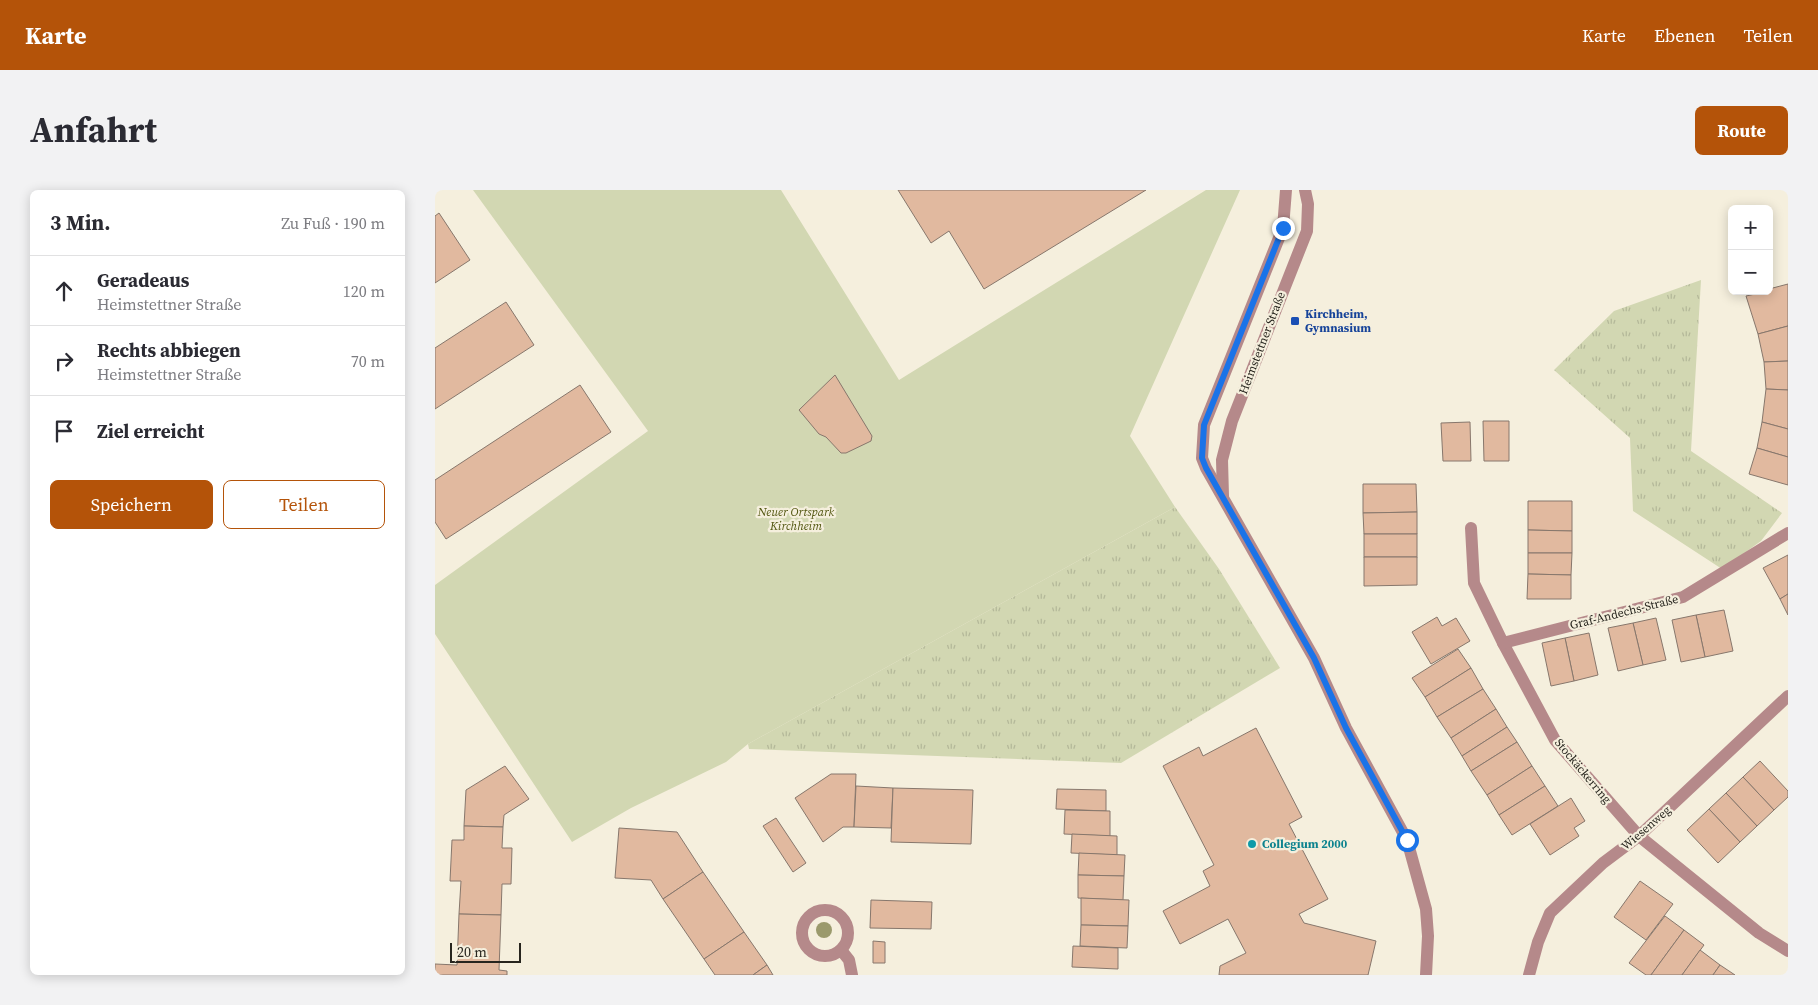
<!DOCTYPE html>
<html lang="de">
<meta charset="utf-8">
<style>
:root{--surface:#fff;--page:#f2f2f3;--text:#2b2b33;--muted:#7c7c81;--line:#e1e1e2;--accent:#b45309}
body{margin:0;font-family:"Source Serif 4",serif;background:var(--page);color:var(--text)}
.controls{position:absolute;right:15px;top:15px;display:grid;overflow:hidden;border-radius:8px;box-shadow:0 2px 12px #0003}
.controls button{width:45px;height:45px;display:grid;place-items:center;padding:0;border:0;border-bottom:1px solid var(--line);background:var(--surface);color:var(--text);font:25px sans-serif}
.scale{position:absolute;left:15px;bottom:12px;width:71px;box-sizing:border-box;padding-left:5px;border:2px solid #27251e;border-top:0;font-size:14px;line-height:18px;white-space:nowrap;color:#27251e;-webkit-text-stroke:4px #f5efdd;paint-order:stroke}
.stop{position:absolute;width:15px;height:15px;margin:-11px;border:4px solid #1a73e8;border-radius:50%;background:#fff}
.stop.end{background:#1a73e8;border-color:#fff;box-shadow:0 1px 5px #0008}
.list{margin:0;padding:0;list-style:none}
h2{display:flex;justify-content:space-between;align-items:center;height:65px;margin:0;padding:0 20px;font-size:21px}
h2 small{font-size:16px;font-weight:400;color:var(--muted)}
.list li{display:grid;grid-template-columns:32px 1fr auto;gap:15px;align-items:center;box-sizing:border-box;height:70px;padding:0 20px;border-top:1px solid var(--line)}
.list b{display:block;font-size:19px;white-space:nowrap}
.list p{margin:0;font-size:16px;white-space:nowrap;color:var(--muted)}
.list em{font-size:16px;font-style:normal;color:var(--muted)}
.actions{display:flex;gap:10px;padding:15px 20px}
.actions a{flex:1;padding:11px 0;border:1px solid var(--accent);border-radius:8px;text-align:center;font-size:18px;color:var(--accent)}
.actions .main{background:var(--accent);color:#fff}
.icon{flex:none;width:28px;height:28px;fill:none;stroke:currentColor;stroke-width:2;stroke-linecap:round;stroke-linejoin:round}
.map{position:relative;flex:none;width:1353px;height:785px;overflow:hidden;border-radius:8px}
header{display:flex;align-items:center;gap:30px;box-sizing:border-box;height:70px;padding:0 25px;background:var(--accent);color:#fff}
header strong{font-size:24px}
nav{display:flex;gap:28px;margin-inline-start:auto;font-size:18px}
.intro{display:flex;align-items:center;justify-content:space-between;box-sizing:border-box;height:120px;padding:0 30px}
h1{margin:0;font-size:35px}
.button{padding:12px 22px;border-radius:8px;background:var(--accent);color:#fff;font-size:18px;font-weight:700}
main{display:flex;gap:30px;padding:0 30px}
aside{flex:1;background:var(--surface);border-radius:8px;box-shadow:0 2px 12px #0003}
.map>svg:first-child{display:block}
.grass{fill:url(#grass-tufts)}
.park{fill:#d2d7b2}
.building{fill:#e1b99f;stroke:#87776c}
.lines{fill:none;stroke-linecap:round;stroke-linejoin:round}
.street{stroke:#b5898a;stroke-width:12}
.tree{fill:#9b9a6c}
.route{stroke:#1a73e8;stroke-width:6}
.transit-dot{fill:#1a4fb4;stroke:#f5efdd;stroke-width:2}
.culture-dot{fill:#0f9aa8;stroke:#f5efdd;stroke-width:2}
.labels{text-anchor:middle;dominant-baseline:central;stroke-width:4.5;stroke-linejoin:round;paint-order:stroke}
.transit-label{font-size:12px;font-weight:bold;fill:#164399;stroke:#f5efdd;text-anchor:start}
.street-label{font-size:12px;fill:#27251e;stroke:#f5efdd}
.park-label{font-size:12px;font-style:italic;fill:#51550f;stroke:#f5efdd}
.culture-label{font-size:12px;font-weight:bold;fill:#0d838f;stroke:#f5efdd;text-anchor:start}
</style>
<header>
<strong>Karte</strong>
<nav><a>Karte</a><a>Ebenen</a><a>Teilen</a></nav>
</header>
<div class="intro"><h1>Anfahrt</h1><a class="button">Route</a></div>
<main>
<aside>
<h2>3 Min.<small>Zu Fuß · 190 m</small></h2>
<ul class="list">
<li><svg class="icon" aria-label="ahead" viewBox="0 0 24 24"><path d="M12 20V5M6 11l6-6 6 6"/></svg><div><b>Geradeaus</b><p>Heimstettner Straße</p></div><em>120 m</em></li>
<li><svg class="icon" aria-label="right" viewBox="0 0 24 24"><path d="M7 20v-9h11M14 6l5 5-5 5"/></svg><div><b>Rechts abbiegen</b><p>Heimstettner Straße</p></div><em>70 m</em></li>
<li><svg class="icon" aria-label="arrive" viewBox="0 0 24 24"><path d="M6 21V4h12l-3 4 3 4H6"/></svg><div><b>Ziel erreicht</b></div></li>
</ul>
<div class="actions"><a class="main">Speichern</a><a>Teilen</a></div>
</aside>
<div class="map">
<svg width="1353" height="785" viewBox="0 0 1353 785">
<defs>
<pattern id="grass-tufts" width="24" height="20" patternUnits="userSpaceOnUse" patternTransform="scale(1.25)"><rect width="24" height="20" fill="#d2d7b2"/><path d="M3 7l-1-3M5 7V3M7 7l1-3M15 17l-1-3M17 17v-4M19 17l1-3" fill="none" stroke="#b4b899"/></pattern>
</defs>
<rect width="100%" height="100%" fill="#f5efdd"/>
<!-- grass -->
<g class="grass">
<path d="M1266 90 1256 261 1347 323 1326 351 1287 379 1198 321 1195 248 1119 180 1179 121Z"/>
<path d="M740 317 784 379 845 478 686 573 314 559 313 554Z"/>
</g>
<!-- park -->
<path class="park" d="M38 0H346L464 190 771 0H805L695 246 740 317 313 554 291 572 196 618 137 652 0 444V395L213 241Z"/>
<!-- building -->
<g class="building">
<path d="M463 0H711L549 99 514 41 496 53Z"/>
<path d="M4 23 35 70 0 93V26Z"/>
<path d="M1353 94V136L1323 144 1311 106 1334 101V99Z"/>
<path d="M71 112 99 155 0 219V158Z"/>
<path d="M1353 136V171L1329 172 1323 144Z"/>
<path d="M1353 171V200L1331 199 1329 172Z"/>
<path d="M400 185 437 246 436 251 411 263H406L391 247 384 244 364 220Z"/>
<path d="M145 195 176 242 11 349 0 332V290Z"/>
<path d="M1331 199 1353 200V239L1327 232Z"/>
<path d="M1048 231H1074V271H1049Z"/>
<path d="M1035 232 1036 271H1008L1006 233Z"/>
<path d="M1327 232 1353 239V267L1322 258Z"/>
<path d="M1322 258 1353 267V295L1314 284Z"/>
<path d="M928 294H981L982 322 928 323Z"/>
<path d="M1093 311H1137V341L1093 340Z"/>
<path d="M982 322V344H929L928 323Z"/>
<path d="M1093 340 1137 341V363H1093Z"/>
<rect x="929" y="344" width="53" height="23"/>
<path d="M1093 363H1137L1136 385 1093 384Z"/>
<path d="M1353 365V404L1345 409 1328 378Z"/>
<path d="M929 367H982V395L929 396Z"/>
<path d="M1093 384 1136 385V409H1092Z"/>
<path d="M1353 404V425L1345 409Z"/>
<path d="M1289 420 1298 461 1270 467 1261 425Z"/>
<path d="M1261 425 1270 467 1246 472 1237 430Z"/>
<path d="M1002 427 1007 436 1021 428 1035 451 996 474 977 442Z"/>
<path d="M1221 428 1231 470 1208 475 1198 433Z"/>
<path d="M1198 433 1208 475 1183 481 1173 438Z"/>
<path d="M1154 443 1163 485 1139 491 1130 448Z"/>
<path d="M1130 448 1139 491 1116 496 1107 453Z"/>
<path d="M1023 459 1036 478 990 507 977 488Z"/>
<path d="M1036 478 1048 499 1002 527 990 507Z"/>
<path d="M1048 499 1061 519 1016 548 1002 527Z"/>
<path d="M1061 519 1072 537 1027 566 1016 548Z"/>
<path d="M1072 537 1082 552 1036 581 1027 566Z"/>
<path d="M821 538 867 627 854 634 893 709 864 724 869 733 941 751 933 785H784L785 776 811 763 793 729 745 754 728 721 775 696 768 681 779 675 728 576 764 557 768 566Z"/>
<path d="M1082 552 1097 576 1052 605 1036 581Z"/>
<path d="M1325 571 1353 601V607L1339 620 1308 587Z"/>
<path d="M70 576 94 609 69 625 68 637 29 636 31 600Z"/>
<path d="M1097 576 1110 596 1064 625 1052 605Z"/>
<path d="M396 584H421L419 637H408L388 652 360 608Z"/>
<path d="M1308 587 1339 620 1322 636 1291 603Z"/>
<path d="M421 596 458 598 456 638 419 637Z"/>
<path d="M1110 596 1123 616 1077 645 1064 625Z"/>
<path d="M458 598 538 600 536 654 456 652Z"/>
<path d="M622 599 671 600V621L621 619Z"/>
<path d="M1291 603 1322 636 1305 652 1274 619Z"/>
<path d="M1136 608 1150 631 1139 638 1144 646 1115 665 1095 634Z"/>
<path d="M1274 619 1305 652 1283 673 1252 640Z"/>
<path d="M630 620 675 621V646L629 644Z"/>
<path d="M341 628 371 673 358 682 328 636Z"/>
<path d="M29 636 68 637 67 658H77L76 694H67L66 725 24 724 26 691H15L17 650H29Z"/>
<path d="M184 638 242 642 268 682 228 709 216 690 180 688Z"/>
<path d="M637 644 682 646V665L636 663Z"/>
<path d="M644 663 690 665 689 686 643 685Z"/>
<path d="M268 682 309 742 269 769 228 709Z"/>
<path d="M643 685 689 686 688 710 643 708Z"/>
<path d="M1205 691 1238 714 1211 750 1179 727Z"/>
<path d="M646 708 694 710 693 736 646 735Z"/>
<path d="M436 710 497 712 496 739 435 738Z"/>
<path d="M24 724 66 725 64 780 72 781V785H0V774L22 775Z"/>
<path d="M1230 726 1249 740 1216 785H1211L1194 773Z"/>
<path d="M646 735 693 736 692 758 645 756Z"/>
<path d="M1249 740 1269 755 1247 785H1216Z"/>
<path d="M309 742 332 775 318 785H280L269 769Z"/>
<path d="M438 751 450 752V773H438Z"/>
<path d="M638 756 683 758V779L637 777Z"/>
<path d="M1265 760 1285 775 1278 785H1247Z"/>
<path d="M332 775 338 785H318Z"/>
<path d="M1285 775 1300 785H1278Z"/>
</g>
<g class="lines">
<!-- street -->
<g class="street">
<path d="M851 0 848 38 769 235 767 268 771 278 879 468 911 538 972 650 991 719 993 746 991 785"/>
<path d="M788 306 787 270 797 231 872 41 873 14 870 0"/>
<path d="M1036 338 1039 393 1068 453 1120 550 1204 646 1324 743 1353 761"/>
<path d="M1068 453 1248 407 1353 343"/>
<circle cx="390" cy="743" r="23"/>
<path d="M406 760 414 770 417 785"/>
<path d="M1094 785 1103 752 1115 723 1168 673 1204 646 1353 506"/>
</g>
</g>
<!-- trees -->
<circle class="tree" cx="389" cy="740" r="8"/>
<g class="lines">
<!-- route -->
<path class="route" d="M848 38 769 235 767 268 771 278 879 468 911 538 972 650"/>
</g>
<!-- markers -->
<rect class="transit-dot" x="855" y="126" width="10" height="10" rx="2.5"/>
<circle class="culture-dot" cx="817" cy="654" r="5"/>
<g class="labels">
<!-- transit labels -->
<g class="transit-label">
<text x="870" y="124">Kirchheim,<tspan x="870" dy="14">Gymnasium</tspan></text>
</g>
<!-- street labels -->
<g class="street-label">
<text transform="translate(827 153) rotate(-69)">Heimstettner Straße</text>
<text transform="translate(1189 422) rotate(-14)">Graf-Andechs-Straße</text>
<text transform="translate(1148 581) rotate(50)">Stockäckerring</text>
<text transform="translate(1211 638) rotate(-41)">Wiesenweg</text>
</g>
<!-- park labels -->
<g class="park-label">
<text x="361" y="322">Neuer Ortspark<tspan x="361" dy="14">Kirchheim</tspan></text>
</g>
<!-- culture labels -->
<g class="culture-label">
<text x="827" y="654">Collegium 2000</text>
</g>
</g>
</svg>
<div class="controls">
<button>+</button>
<button>−</button>
</div>
<div class="scale">20 m</div>
<div class="stop" style="left:972px;top:650px"></div>
<div class="stop end" style="left:848px;top:38px"></div>
</div>
</main>
